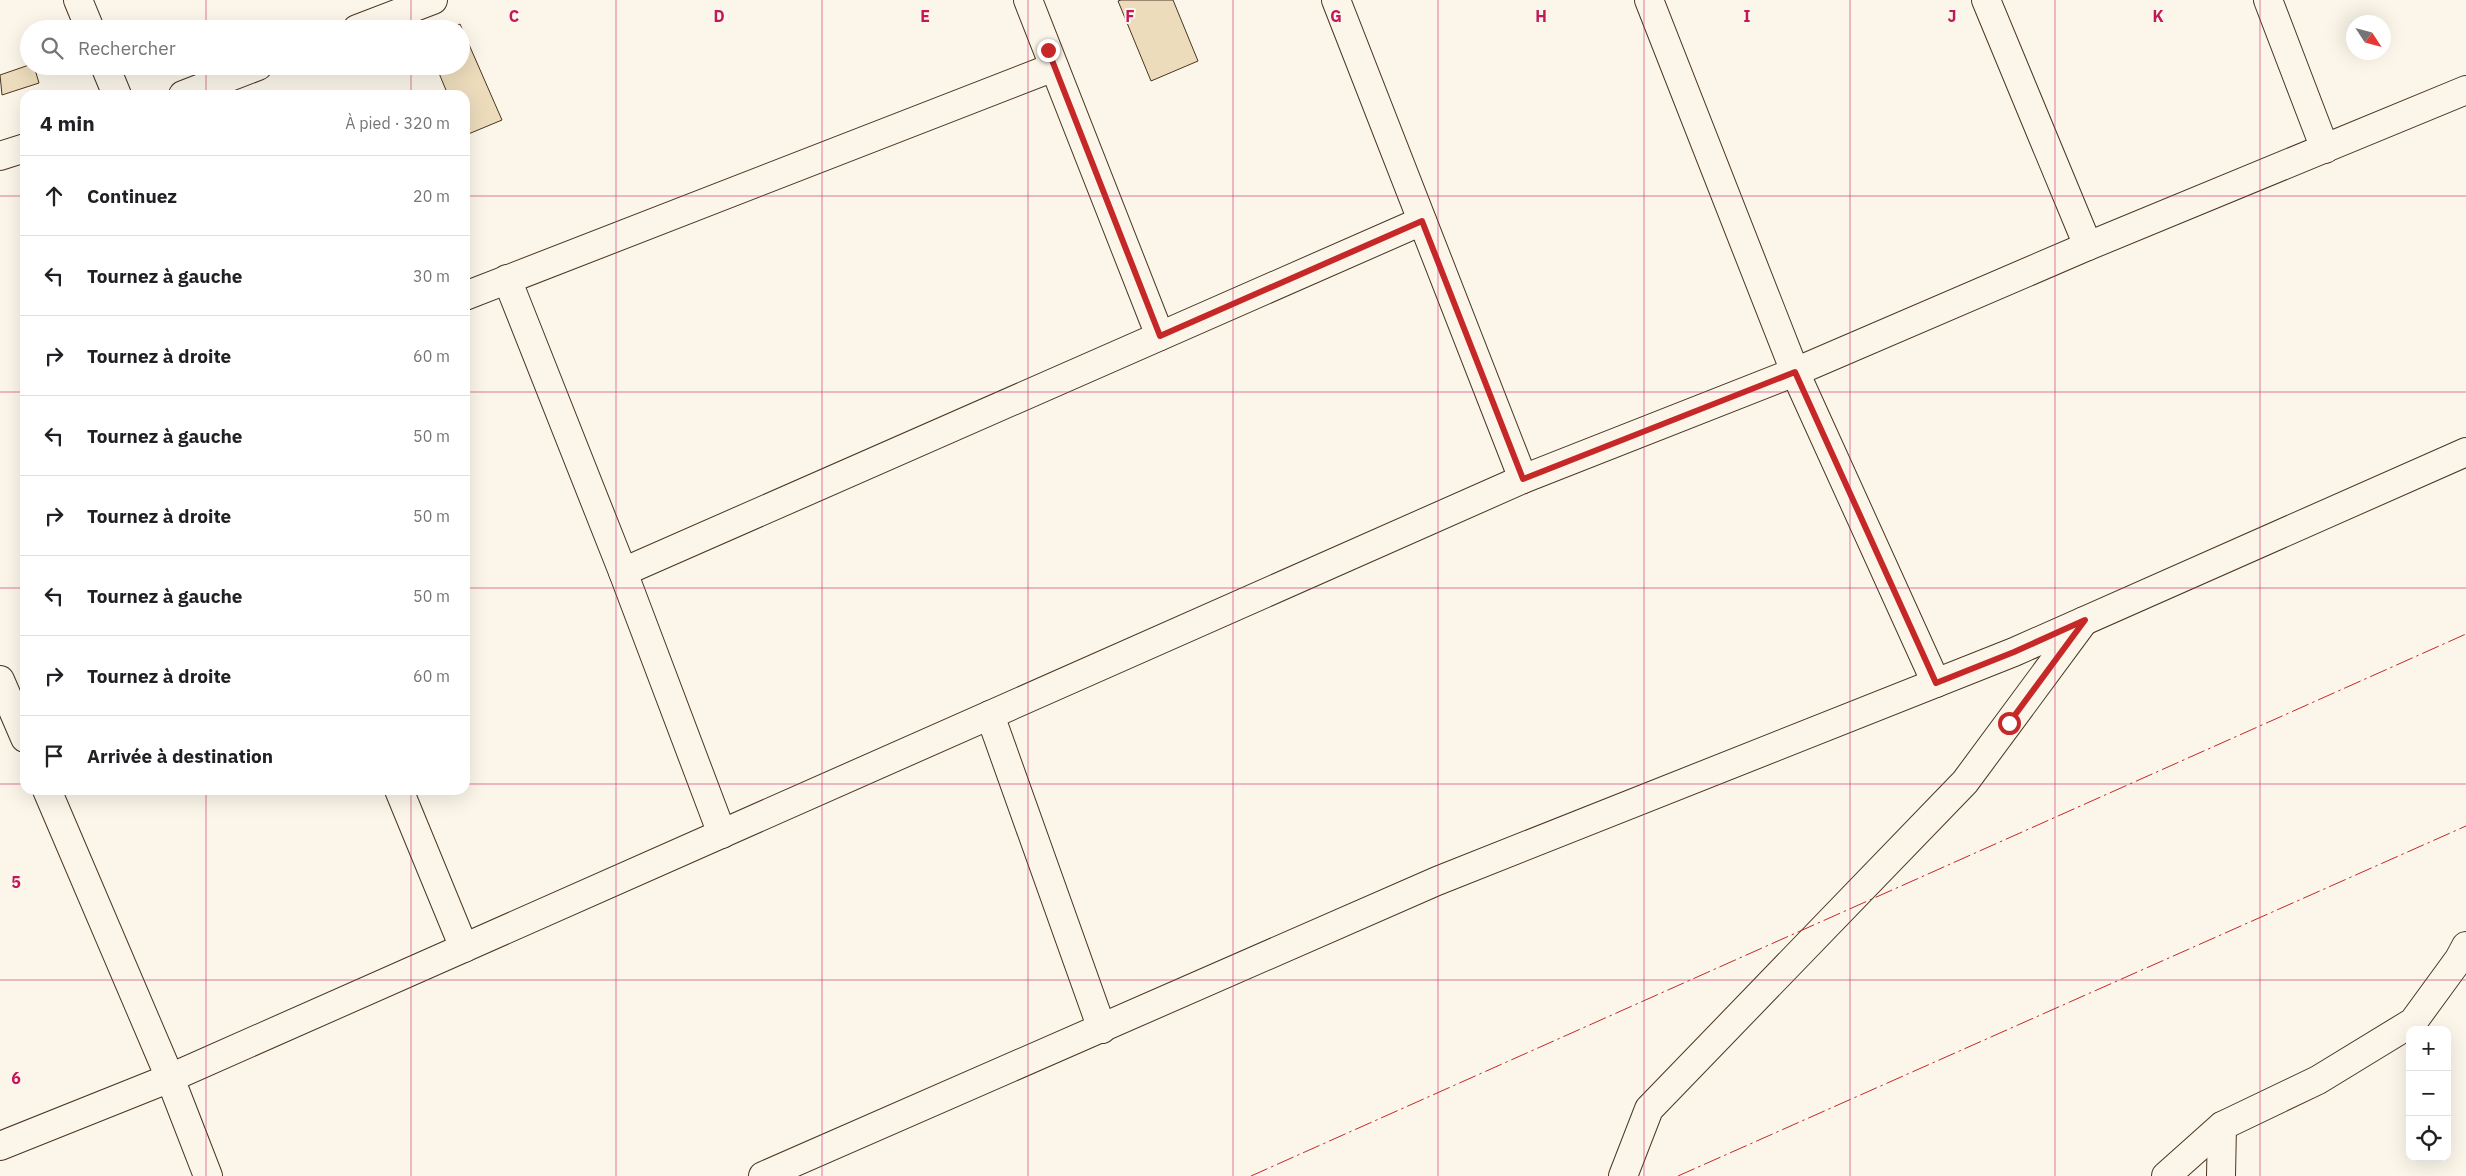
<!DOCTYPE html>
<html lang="fr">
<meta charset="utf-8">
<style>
:root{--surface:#fff;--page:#f6f6f6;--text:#202124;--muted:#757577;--line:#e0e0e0}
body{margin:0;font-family:"IBM Plex Sans",sans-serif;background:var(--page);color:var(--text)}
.controls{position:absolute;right:15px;bottom:15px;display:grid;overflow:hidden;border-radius:10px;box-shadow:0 5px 20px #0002}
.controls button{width:45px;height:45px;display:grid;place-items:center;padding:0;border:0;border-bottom:1px solid var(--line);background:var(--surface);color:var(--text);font:25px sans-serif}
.compass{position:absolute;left:2346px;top:15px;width:45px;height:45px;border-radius:50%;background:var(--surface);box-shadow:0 5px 20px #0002;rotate:126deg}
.stop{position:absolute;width:15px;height:15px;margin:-11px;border:4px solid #c62828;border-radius:50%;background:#fff}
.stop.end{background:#c62828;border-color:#fff;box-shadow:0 1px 5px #0008}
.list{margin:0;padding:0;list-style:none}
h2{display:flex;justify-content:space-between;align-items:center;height:65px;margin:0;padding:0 20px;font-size:21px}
h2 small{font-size:16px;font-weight:400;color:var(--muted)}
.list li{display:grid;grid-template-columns:32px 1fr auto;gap:15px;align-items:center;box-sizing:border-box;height:80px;padding:0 20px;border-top:1px solid var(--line)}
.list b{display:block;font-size:19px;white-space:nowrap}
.list em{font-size:16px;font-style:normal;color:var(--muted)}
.icon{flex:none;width:28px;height:28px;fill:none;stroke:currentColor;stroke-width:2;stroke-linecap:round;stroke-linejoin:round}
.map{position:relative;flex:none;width:2466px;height:1176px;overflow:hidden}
.search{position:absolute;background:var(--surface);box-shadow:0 5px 20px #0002;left:20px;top:20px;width:450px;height:55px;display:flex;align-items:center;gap:12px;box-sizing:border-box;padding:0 18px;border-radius:28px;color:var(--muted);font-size:19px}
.panel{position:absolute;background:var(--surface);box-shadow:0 5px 20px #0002;left:20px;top:90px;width:450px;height:705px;border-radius:15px}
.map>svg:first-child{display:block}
.building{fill:#ecdcbc;stroke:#4a3520}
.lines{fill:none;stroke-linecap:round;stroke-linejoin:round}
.minor-casing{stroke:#4a3520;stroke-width:30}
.minor{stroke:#fbf6e9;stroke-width:28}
.power{stroke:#c62828;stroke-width:1;stroke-dasharray:18 4 2.5 4;stroke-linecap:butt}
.route{stroke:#c62828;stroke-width:6}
.grid{fill:none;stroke:#c2185b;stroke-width:1;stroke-opacity:0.55}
.grid-label{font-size:16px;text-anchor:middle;font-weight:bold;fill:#c2185b;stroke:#fbf6e9;stroke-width:4;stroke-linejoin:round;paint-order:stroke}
</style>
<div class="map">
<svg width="2466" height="1176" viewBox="0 0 2466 1176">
<rect width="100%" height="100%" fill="#fbf6e9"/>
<!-- building -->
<g class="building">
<path d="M1121 0H1173L1198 61 1151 81 1118 1Z"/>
<path d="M460 24 502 120 466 135 465 95H448L436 66H461V29H450Z"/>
<path d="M29 65 34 66 39 83 2 95 0 75Z"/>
</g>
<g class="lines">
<!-- minor casing -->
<g class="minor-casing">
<g id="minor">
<path d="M78 0 90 29"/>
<path d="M1028 0 1160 336"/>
<path d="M1336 0 1523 479"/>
<path d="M1649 0 1795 372 1936 683"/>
<path d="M1986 0 2088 246"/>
<path d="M2268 0 2325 149"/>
<path d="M357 29 433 0"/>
<path d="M105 66 117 95"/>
<path d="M183 95 258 66"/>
<path d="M0 156 25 148"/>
<path d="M507 279 623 572 722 834"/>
<path d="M465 296 1054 67"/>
<path d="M623 572 1422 221"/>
<path d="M0 680 25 738"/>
<path d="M990 715 1102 1029"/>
<path d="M47 790 170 1078 208 1176"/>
<path d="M399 790 464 948"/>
<path d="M0 1146 170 1078 1523 479 1795 372 2088 246 2466 90"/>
<path d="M763 1176 1437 881 2014 652 2466 452"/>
<path d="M1623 1176 1649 1109 1965 782 2084 621"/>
<path d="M2166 1176 2222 1126 2318 1080 2413 1022 2459 959 2466 946"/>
<path d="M2221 1176 2222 1126"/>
</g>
</g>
<!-- minor -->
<use href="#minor" class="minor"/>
<!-- power -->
<g class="power">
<path d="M1251 1176 2466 634"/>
<path d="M1678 1176 2466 826"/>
</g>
</g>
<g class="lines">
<!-- route -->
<path class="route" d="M1048 50 1160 336 1422 221 1523 479 1795 372 1936 683 2014 652 2085 620 2009 723"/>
</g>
<!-- grid -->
<path class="grid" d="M206 0V29M411 0V29M616 0V1176M822 0V1176M1028 0V1176M1233 0V1176M1438 0V1176M1644 0V1176M1850 0V1176M2055 0V1176M2260 0V1176M206 66V95M411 66V95M0 196H25M465 196H2466M0 392H25M465 392H2466M0 588H25M465 588H2466M0 784H25M465 784H2466M206 790V1176M411 790V1176M0 980H2466"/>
<g class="grid-label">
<text x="514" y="22">C</text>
<text x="719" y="22">D</text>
<text x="925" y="22">E</text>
<text x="1130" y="22">F</text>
<text x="1336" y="22">G</text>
<text x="1541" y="22">H</text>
<text x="1747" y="22">I</text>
<text x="1952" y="22">J</text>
<text x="2158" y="22">K</text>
<text x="16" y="888">5</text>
<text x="16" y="1084">6</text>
</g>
</svg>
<div class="controls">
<button>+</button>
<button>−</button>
<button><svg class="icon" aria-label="locate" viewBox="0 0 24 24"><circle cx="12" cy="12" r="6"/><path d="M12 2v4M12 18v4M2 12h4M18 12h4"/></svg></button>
</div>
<svg class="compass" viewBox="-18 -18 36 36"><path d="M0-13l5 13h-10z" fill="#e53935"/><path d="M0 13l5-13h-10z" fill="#757577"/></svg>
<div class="stop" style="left:2009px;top:723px"></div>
<div class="stop end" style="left:1048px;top:50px"></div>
<div class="search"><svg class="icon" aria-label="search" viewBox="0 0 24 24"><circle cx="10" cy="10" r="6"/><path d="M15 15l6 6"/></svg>Rechercher</div>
<section class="panel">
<h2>4 min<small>À pied · 320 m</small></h2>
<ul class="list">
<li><svg class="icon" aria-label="ahead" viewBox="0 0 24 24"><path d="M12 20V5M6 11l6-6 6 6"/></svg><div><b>Continuez</b></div><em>20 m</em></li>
<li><svg class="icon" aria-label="left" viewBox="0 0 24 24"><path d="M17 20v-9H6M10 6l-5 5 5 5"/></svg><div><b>Tournez à gauche</b></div><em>30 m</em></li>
<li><svg class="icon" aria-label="right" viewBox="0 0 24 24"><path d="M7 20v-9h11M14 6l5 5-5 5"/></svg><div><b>Tournez à droite</b></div><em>60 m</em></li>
<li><svg class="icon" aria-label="left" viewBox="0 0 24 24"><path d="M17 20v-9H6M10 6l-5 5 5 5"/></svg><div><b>Tournez à gauche</b></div><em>50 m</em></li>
<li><svg class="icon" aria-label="right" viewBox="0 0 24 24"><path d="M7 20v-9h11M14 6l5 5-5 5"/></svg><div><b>Tournez à droite</b></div><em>50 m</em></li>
<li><svg class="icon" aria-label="left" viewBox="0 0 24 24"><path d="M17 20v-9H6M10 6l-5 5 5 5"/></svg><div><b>Tournez à gauche</b></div><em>50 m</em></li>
<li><svg class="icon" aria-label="right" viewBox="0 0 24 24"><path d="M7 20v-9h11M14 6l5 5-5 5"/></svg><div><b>Tournez à droite</b></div><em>60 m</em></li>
<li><svg class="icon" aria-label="arrive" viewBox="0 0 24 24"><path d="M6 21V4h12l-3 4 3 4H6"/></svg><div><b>Arrivée à destination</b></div></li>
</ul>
</section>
</div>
